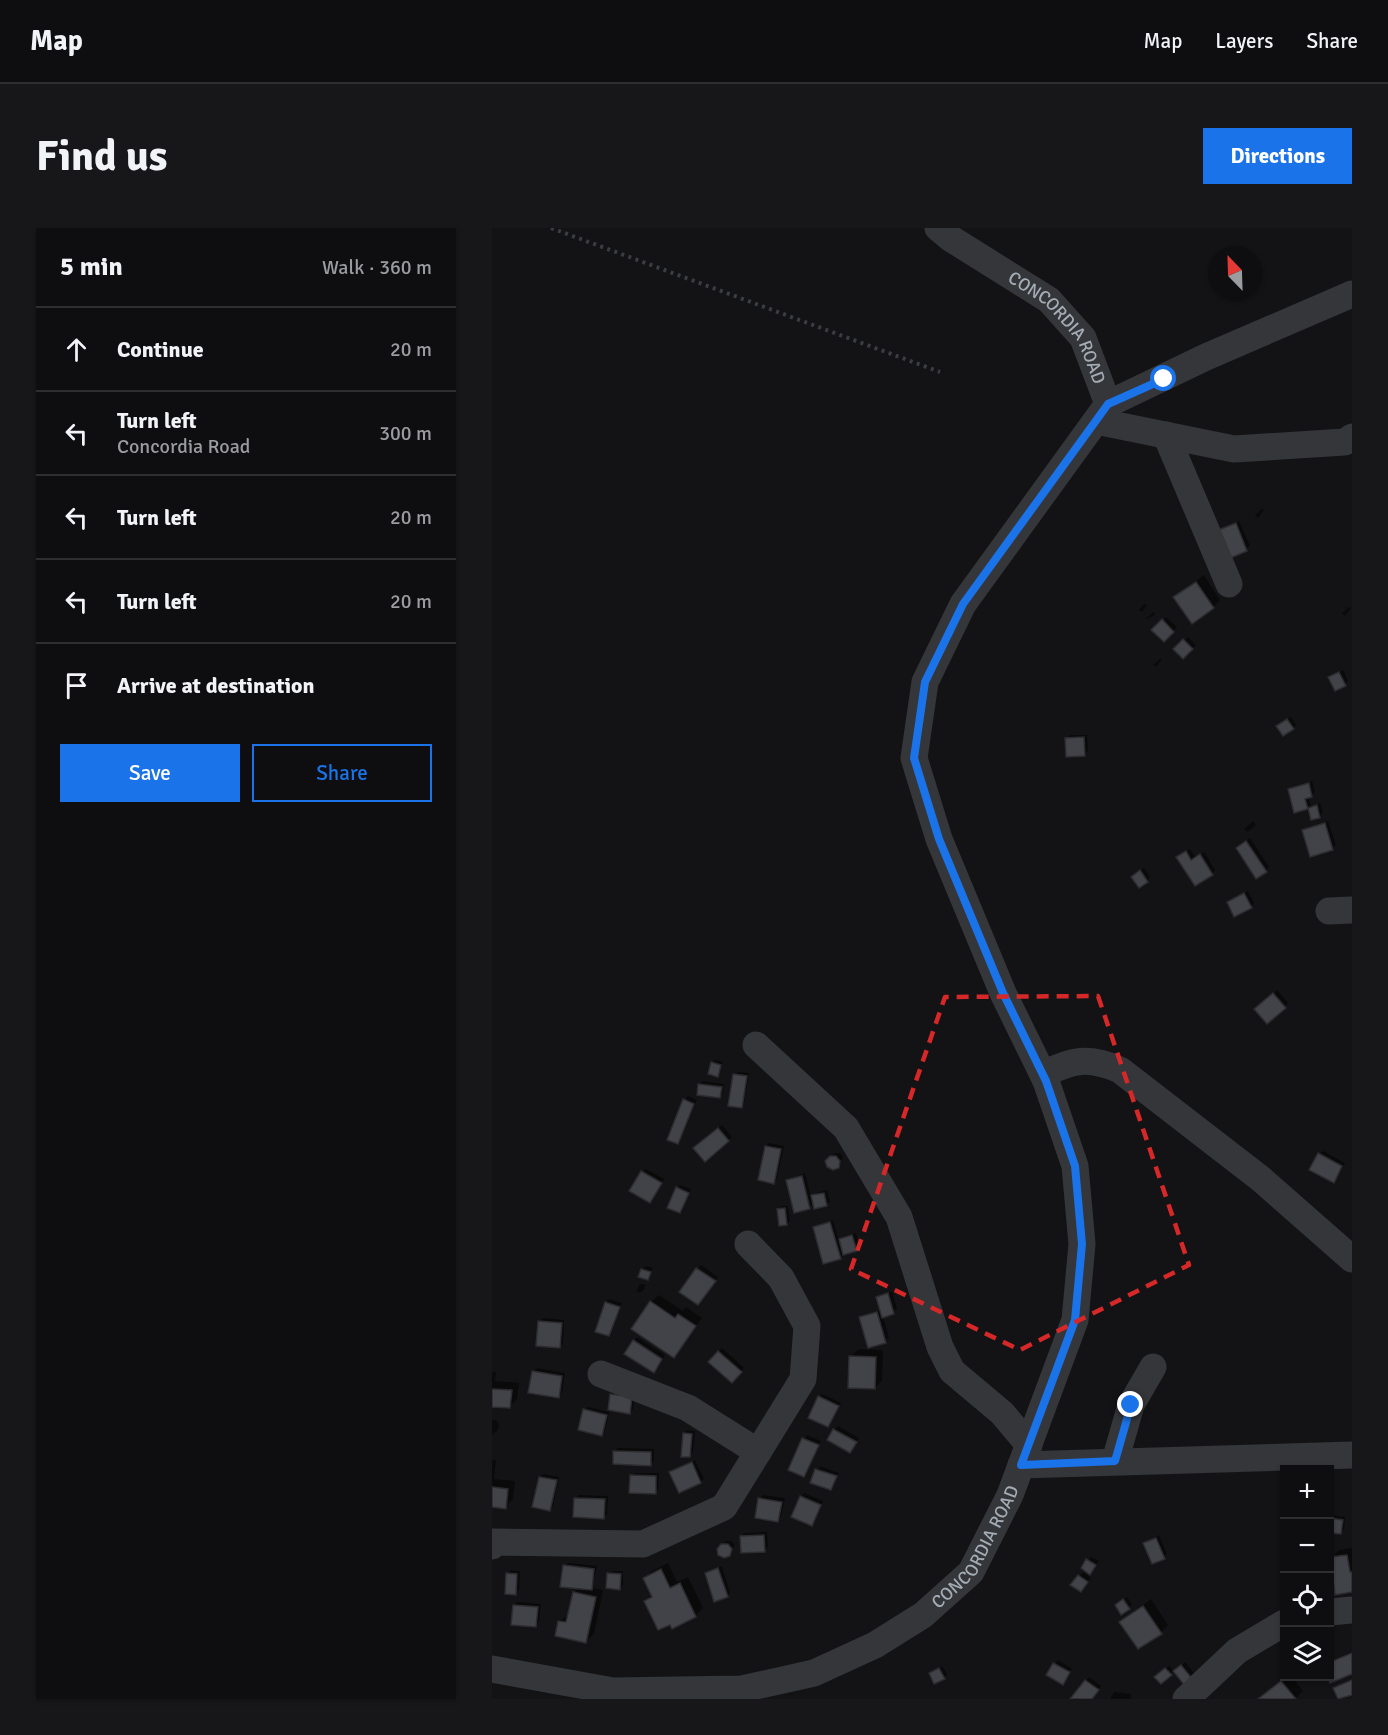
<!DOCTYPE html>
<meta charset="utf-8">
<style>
:root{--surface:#0e0e10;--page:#171719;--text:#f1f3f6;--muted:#9b9c9f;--line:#2e2e30;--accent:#1a73e8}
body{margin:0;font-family:Signika,sans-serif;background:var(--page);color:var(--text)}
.controls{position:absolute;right:18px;bottom:18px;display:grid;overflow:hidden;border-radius:0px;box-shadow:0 2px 4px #0004}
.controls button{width:54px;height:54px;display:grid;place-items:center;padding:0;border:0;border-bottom:2px solid var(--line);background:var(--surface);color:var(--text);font:30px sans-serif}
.compass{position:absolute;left:716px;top:18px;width:54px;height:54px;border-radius:50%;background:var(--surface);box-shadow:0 2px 4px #0004;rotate:337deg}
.stop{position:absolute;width:18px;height:18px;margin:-14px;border:4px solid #1a73e8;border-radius:50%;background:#fff}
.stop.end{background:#1a73e8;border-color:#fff;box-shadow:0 2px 6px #0008}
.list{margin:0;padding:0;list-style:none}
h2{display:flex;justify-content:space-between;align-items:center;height:78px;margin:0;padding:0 24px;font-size:26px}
h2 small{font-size:20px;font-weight:400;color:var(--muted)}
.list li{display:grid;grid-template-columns:39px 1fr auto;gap:18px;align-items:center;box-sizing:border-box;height:84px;padding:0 24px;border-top:2px solid var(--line)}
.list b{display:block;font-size:22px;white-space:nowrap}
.list p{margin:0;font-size:20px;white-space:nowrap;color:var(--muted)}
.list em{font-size:20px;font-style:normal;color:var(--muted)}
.actions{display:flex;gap:12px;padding:18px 24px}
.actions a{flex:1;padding:14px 0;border:2px solid var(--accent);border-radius:0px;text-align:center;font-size:21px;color:var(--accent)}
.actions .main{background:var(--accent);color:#fff}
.icon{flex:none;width:33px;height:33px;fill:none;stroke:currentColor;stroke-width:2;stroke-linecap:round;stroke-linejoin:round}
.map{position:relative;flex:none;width:860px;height:1471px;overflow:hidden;border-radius:0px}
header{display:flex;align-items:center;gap:36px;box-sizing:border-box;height:84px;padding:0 30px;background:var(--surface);border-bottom:2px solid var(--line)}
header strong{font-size:28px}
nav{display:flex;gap:33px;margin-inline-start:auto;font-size:21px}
.intro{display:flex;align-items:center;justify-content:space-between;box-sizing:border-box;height:144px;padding:0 36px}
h1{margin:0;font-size:42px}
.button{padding:15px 27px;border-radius:0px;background:var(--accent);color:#fff;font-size:21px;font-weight:700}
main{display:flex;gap:36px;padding:0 36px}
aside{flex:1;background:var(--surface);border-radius:0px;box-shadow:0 2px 4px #0004}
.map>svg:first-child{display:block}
.shadow{fill:#0007}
.building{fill:#424348;stroke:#2d2d31;stroke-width:1.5}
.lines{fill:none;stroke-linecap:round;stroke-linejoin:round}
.path{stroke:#3a3d41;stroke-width:4;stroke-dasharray:3 4.5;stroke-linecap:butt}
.minor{stroke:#34363a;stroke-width:27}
.route{stroke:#1a73e8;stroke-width:8}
.marked{fill:none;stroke:#d62828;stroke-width:4.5;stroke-dasharray:12 8;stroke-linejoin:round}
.labels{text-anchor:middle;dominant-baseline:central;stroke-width:4.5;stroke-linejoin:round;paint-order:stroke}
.street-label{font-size:18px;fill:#a4acb5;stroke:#0e0e10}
</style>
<header>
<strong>Map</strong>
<nav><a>Map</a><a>Layers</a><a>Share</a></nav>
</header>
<div class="intro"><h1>Find us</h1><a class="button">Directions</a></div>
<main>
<aside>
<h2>5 min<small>Walk · 360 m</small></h2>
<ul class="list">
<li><svg class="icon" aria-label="ahead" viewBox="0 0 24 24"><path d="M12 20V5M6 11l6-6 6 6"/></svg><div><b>Continue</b></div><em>20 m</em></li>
<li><svg class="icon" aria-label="left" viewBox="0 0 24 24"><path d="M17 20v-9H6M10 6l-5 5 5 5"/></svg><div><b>Turn left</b><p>Concordia Road</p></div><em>300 m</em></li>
<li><svg class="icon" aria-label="left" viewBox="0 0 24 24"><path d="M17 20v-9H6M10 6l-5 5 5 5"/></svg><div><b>Turn left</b></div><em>20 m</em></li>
<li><svg class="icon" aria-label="left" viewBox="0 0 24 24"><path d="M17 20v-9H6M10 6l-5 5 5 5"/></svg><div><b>Turn left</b></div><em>20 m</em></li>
<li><svg class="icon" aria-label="arrive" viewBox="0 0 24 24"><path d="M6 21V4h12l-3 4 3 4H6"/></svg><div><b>Arrive at destination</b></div></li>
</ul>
<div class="actions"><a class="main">Save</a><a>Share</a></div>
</aside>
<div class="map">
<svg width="860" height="1471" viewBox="0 0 860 1471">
<rect width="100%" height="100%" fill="#131315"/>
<!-- shadow -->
<g class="shadow">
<path d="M770 281 772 282 766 290 763 287Z"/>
<path d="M747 293 758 318 736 329 726 303Z"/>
<path d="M712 347 728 372 721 379 683 369Z"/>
<path d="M652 376 655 377 650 384 647 382Z"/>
<path d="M857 379 859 380 853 388 850 385Z"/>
<path d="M662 384 663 387 655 391 654 390Z"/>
<path d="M674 389 685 399 672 412 662 402Z"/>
<path d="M696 409 704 417 691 429 683 421Z"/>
<path d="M669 430 670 431 664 439 661 437Z"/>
<path d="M851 442 856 453 853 456 838 450Z"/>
<path d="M799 489 804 497 801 500 790 495Z"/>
<path d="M578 507H595L596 523 592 527 575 511Z"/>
<path d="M820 553 823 564 816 568 819 579 828 575 831 585 820 590 817 578 815 580 797 562Z"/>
<path d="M761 593 764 597 756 604 752 601Z"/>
<path d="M836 593 844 617 840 620 812 603Z"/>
<path d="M758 610 777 639 774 642 749 617Z"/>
<path d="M698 621 703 629 712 624 723 642 720 646 690 626Z"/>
<path d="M652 640 658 649 655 653 644 645Z"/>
<path d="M756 663 762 675 759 679 736 674Z"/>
<path d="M785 762 796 775 775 794 764 781Z"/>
<path d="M223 832 231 834 226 847 220 835Z"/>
<path d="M246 844 257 845 252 875 249 878 243 847Z"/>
<path d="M211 853 232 856 231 865 228 869 208 856Z"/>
<path d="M196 868 205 872 185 914 193 872Z"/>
<path d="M230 897 240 909 213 932 207 917Z"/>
<path d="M277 915 292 918 285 950 282 954 274 919Z"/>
<path d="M831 923 853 935 842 953 827 926Z"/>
<path d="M343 925H348L351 929 346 938 335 933Z"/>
<path d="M154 941 172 951 161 970 150 944Z"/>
<path d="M313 945 319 970 325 965 335 962 338 973 334 977 322 974 317 980 296 952Z"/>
<path d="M188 957 199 961 187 984 185 960Z"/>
<path d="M290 978H296L298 992 295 996 286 982Z"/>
<path d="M341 992 347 1013 353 1008 364 1005 367 1018 348 1029 322 1000Z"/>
<path d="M209 1037 226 1049 210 1072 189 1064Z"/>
<path d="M154 1038 161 1040 155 1051 150 1042Z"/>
<path d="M148 1056 154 1057 150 1064H144Z"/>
<path d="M400 1063 405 1081 391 1088 397 1110 377 1118 369 1090 389 1081 386 1070Z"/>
<path d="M167 1067 191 1083 194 1079 210 1090 182 1128 159 1074Z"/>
<path d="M117 1071 130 1075 117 1107 114 1075Z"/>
<path d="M51 1090 72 1092 71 1115 67 1119 48 1094Z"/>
<path d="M145 1109 173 1127 165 1139 142 1113Z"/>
<path d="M230 1120 252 1140 240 1153 218 1133Z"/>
<path d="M367 1121 391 1122 390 1152 383 1160 359 1128Z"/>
<path d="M45 1140 73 1145 70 1165 66 1169 41 1144Z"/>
<path d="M0 1144H4L3 1153 27 1155 25 1171 17 1179 0 1177Z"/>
<path d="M123 1163 143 1166 141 1181 138 1184 118 1181 113 1203 109 1207 93 1182 96 1179 117 1184 119 1166Z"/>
<path d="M330 1166 349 1175 336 1197 327 1169Z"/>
<path d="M0 1192H4L7 1196 6 1202 0 1207Z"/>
<path d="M346 1198 367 1210 362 1219 342 1202Z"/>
<path d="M195 1202 203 1203 201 1224 197 1228 192 1206Z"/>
<path d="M315 1207 329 1213 312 1247 298 1241Z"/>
<path d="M126 1220 162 1221V1233L158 1237 123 1223Z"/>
<path d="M0 1232H4L2 1251 23 1253 21 1271 13 1279 0 1277Z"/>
<path d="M203 1232 212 1251 208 1254 179 1244Z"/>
<path d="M328 1238 347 1245 339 1261 320 1254Z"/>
<path d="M143 1245H167L166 1261 163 1265 139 1248Z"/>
<path d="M52 1246 67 1249 61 1278 58 1281 48 1249Z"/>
<path d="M312 1265 331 1273 320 1296 309 1269Z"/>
<path d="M87 1267 116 1268 115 1286 111 1289 84 1270Z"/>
<path d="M271 1267 293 1270 289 1289 286 1292 268 1271Z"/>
<path d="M838 1287 853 1289 852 1301 849 1305 838 1304Z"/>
<path d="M275 1304 276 1319 272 1322 249 1308 253 1305Z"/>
<path d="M667 1307 675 1326 672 1329 653 1315Z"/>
<path d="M234 1313H239L243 1317 237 1326 230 1317Z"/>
<path d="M860 1320V1363L839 1330 847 1322Z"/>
<path d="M599 1329 607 1333 598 1345 591 1340Z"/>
<path d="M76 1335 105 1338 100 1360 111 1362 102 1406 94 1413 68 1393 77 1386 82 1365 88 1359 72 1338Z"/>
<path d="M176 1335 185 1354 196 1349 211 1380 203 1388 154 1373 160 1366 153 1350 160 1343Z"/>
<path d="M230 1338 238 1365 235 1368 215 1345Z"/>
<path d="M19 1342 28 1343 27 1362 23 1365 16 1346Z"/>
<path d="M120 1343H131V1357L127 1360 117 1346Z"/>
<path d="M591 1344 599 1350 592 1359 581 1356Z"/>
<path d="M635 1369 640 1376 637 1380 628 1374Z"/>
<path d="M659 1371 676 1397 669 1404 629 1394Z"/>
<path d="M26 1374 49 1376 47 1394 44 1398 22 1377Z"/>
<path d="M860 1424V1444L838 1448V1433Z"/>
<path d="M566 1432 580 1441 571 1455 556 1447Z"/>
<path d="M693 1434 704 1448 695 1457 687 1440Z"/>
<path d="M450 1438 455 1446 452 1450 438 1446Z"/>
<path d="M677 1438 682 1443 669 1454 664 1449Z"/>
<path d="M794 1448H799L811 1463 803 1471H768Z"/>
<path d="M597 1449 609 1458 600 1471H580Z"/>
<path d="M622 1464 639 1466V1471H618Z"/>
</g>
<!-- building -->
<g class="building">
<path d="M744 295 755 323 736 331 724 303Z"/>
<path d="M704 354 722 380 700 396 681 369Z"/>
<path d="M670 391 682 404 672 414 659 402Z"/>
<path d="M691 411 701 421 691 431 681 421Z"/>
<path d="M847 444 854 458 843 463 836 449Z"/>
<path d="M795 491 802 501 791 508 784 498Z"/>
<path d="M592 509 593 528 574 529 573 510Z"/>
<path d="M817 555 820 569 813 571 816 581 802 585 796 561Z"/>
<path d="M825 577 828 590 819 592 816 580Z"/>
<path d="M833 595 841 622 818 629 810 602Z"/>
<path d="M754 613 775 644 764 651 744 620Z"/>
<path d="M694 623 699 632 708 626 721 647 703 658 684 629Z"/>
<path d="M648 642 656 654 647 660 639 649Z"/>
<path d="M752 665 760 680 742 689 735 674Z"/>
<path d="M781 765 794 780 775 796 762 781Z"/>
<path d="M219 834 229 837 226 849 216 846Z"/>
<path d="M241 846 255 848 250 880 236 878Z"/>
<path d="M206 856 230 859 228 870 205 867Z"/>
<path d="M191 871 202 876 186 916 175 912Z"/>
<path d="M226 900 237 913 213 934 201 920Z"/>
<path d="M273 918 289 921 282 956 266 952Z"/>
<path d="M826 925 850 938 842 955 817 942Z"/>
<path d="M338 928H344L348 933 347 940 341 942 335 939 333 933Z"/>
<path d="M149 943 170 955 158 975 137 963Z"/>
<path d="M310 948 318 981 302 985 294 952Z"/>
<path d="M184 959 197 965 188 985 175 980Z"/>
<path d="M332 965 335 978 322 981 319 967Z"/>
<path d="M293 980 295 997 287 998 285 981Z"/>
<path d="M338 994 349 1031 331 1036 321 999Z"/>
<path d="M360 1007 365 1023 351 1027 347 1011Z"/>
<path d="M204 1040 224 1053 206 1077 187 1064Z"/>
<path d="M149 1041 159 1044 156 1052 146 1049Z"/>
<path d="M396 1065 402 1086 390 1090 384 1069Z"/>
<path d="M158 1073 183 1090 186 1086 204 1098 182 1130 139 1101Z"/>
<path d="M113 1074 128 1079 117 1108 103 1104Z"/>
<path d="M385 1084 394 1115 376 1120 367 1089Z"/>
<path d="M46 1093 70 1095 68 1120 44 1118Z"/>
<path d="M141 1112 170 1131 162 1145 132 1126Z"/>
<path d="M226 1123 250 1144 240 1155 216 1134Z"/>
<path d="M357 1128 384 1129 383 1161 356 1160Z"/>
<path d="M40 1143 70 1148 67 1170 36 1165Z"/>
<path d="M0 1161 20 1162 18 1180 0 1179Z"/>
<path d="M118 1166 140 1169 138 1186 116 1182Z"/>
<path d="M326 1168 347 1178 336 1199 316 1190Z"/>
<path d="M91 1181 115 1187 110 1208 86 1202Z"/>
<path d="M341 1201 365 1214 358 1225 335 1212Z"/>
<path d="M191 1205 200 1206 198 1229H189Z"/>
<path d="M310 1210 327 1217 312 1249 296 1242Z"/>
<path d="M121 1223 159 1224V1238L121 1236Z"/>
<path d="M200 1234 209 1255 187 1265 177 1244Z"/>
<path d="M323 1241 345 1248 339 1262 318 1255Z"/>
<path d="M138 1247 164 1248V1266L137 1265Z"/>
<path d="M47 1249 65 1252 58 1283 40 1279Z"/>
<path d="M0 1259 16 1261 14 1281 0 1279Z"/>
<path d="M308 1268 329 1277 320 1298 299 1289Z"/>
<path d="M82 1270 113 1271 112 1291 81 1289Z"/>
<path d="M266 1270 290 1274 286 1294 263 1290Z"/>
<path d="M838 1290 851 1292 849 1306 838 1305Z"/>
<path d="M272 1307 273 1324 249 1325 248 1308Z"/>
<path d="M664 1310 673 1331 660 1336 651 1315Z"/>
<path d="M229 1316H236L240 1321 238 1328 232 1330 226 1327 225 1321Z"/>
<path d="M855 1327 858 1344H860V1364L843 1367 838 1329Z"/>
<path d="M594 1331 604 1337 598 1347 589 1340Z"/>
<path d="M71 1337 102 1341 100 1362 68 1359Z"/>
<path d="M226 1340 236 1369 222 1374 213 1345Z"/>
<path d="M169 1341 178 1360 188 1355 204 1389 180 1401 178 1397 166 1402 152 1373 160 1369 151 1350Z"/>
<path d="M14 1345 25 1346 24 1367 13 1366Z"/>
<path d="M115 1345 129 1346 128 1362 114 1360Z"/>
<path d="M586 1347 596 1354 589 1364 578 1357Z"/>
<path d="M81 1364 104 1369 94 1415 63 1408 66 1393 74 1394Z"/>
<path d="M631 1371 638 1381 629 1387 623 1377Z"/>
<path d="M21 1377 46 1379 44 1399 19 1397Z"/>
<path d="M651 1378 670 1406 646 1421 627 1394Z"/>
<path d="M860 1425V1446L838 1455 835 1448H838V1434Z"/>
<path d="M561 1435 578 1444 571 1457 554 1447Z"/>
<path d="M689 1437 702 1453 694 1459 681 1443Z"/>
<path d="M447 1440 453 1451 442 1456 437 1445Z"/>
<path d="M673 1440 680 1447 669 1456 662 1449Z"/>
<path d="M593 1452 607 1462 600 1471H578Z"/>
<path d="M860 1452V1467L846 1471 841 1460Z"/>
<path d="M789 1453 804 1471H766Z"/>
</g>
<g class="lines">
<!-- path -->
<path class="path" d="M59 0 448 144"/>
<!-- minor -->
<g class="minor">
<path id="s1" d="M446 0 458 10 557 72 591 110 616 176"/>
<path d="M616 176 714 129 860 66"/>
<path d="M604 193 742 221 853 214 860 209"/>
<path d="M674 207 737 356"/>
<path d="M837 683 860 682"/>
<path d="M264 817 354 900 407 989 448 1119 460 1143 510 1185 537 1217"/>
<path d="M551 846C581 832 596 828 628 842L769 951 860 1031"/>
<path d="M109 1146 196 1180 266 1224"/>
<path d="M623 1233 639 1177 661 1139"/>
<path d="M529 1237 860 1227"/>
<path d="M0 1318 2 1314 151 1316 232 1279 311 1151 315 1098 289 1050 256 1016"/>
<path d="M838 1384 860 1382"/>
<path id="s2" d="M0 1441 121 1463 250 1461 322 1445 383 1417 431 1387 479 1344 518 1267 583 1092 590 1016 583 938 554 853 511 765 447 611 422 530 433 454 471 376 616 176"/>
<path d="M694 1471 745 1423 792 1395"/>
</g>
</g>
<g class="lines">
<!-- route -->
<path class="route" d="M639 1177 623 1233 529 1237 583 1092 590 1016 583 938 554 853 511 765 447 611 422 530 433 454 471 376 616 176 672 151"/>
</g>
<!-- marked area -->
<path class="marked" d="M606 768 697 1037 528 1122 359 1041 453 769Z"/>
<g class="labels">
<!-- street labels -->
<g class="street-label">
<text stroke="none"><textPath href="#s1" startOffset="159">CONCORDIA ROAD</textPath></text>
<text stroke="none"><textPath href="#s2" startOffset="537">CONCORDIA ROAD</textPath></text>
</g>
</g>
</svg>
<div class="controls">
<button>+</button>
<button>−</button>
<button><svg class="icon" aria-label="locate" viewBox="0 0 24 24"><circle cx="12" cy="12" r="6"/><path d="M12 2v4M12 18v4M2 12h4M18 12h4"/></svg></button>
<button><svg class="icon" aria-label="layers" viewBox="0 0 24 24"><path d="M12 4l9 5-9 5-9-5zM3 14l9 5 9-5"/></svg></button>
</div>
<svg class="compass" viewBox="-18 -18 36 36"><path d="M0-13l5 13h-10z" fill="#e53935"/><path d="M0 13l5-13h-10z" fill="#9b9c9f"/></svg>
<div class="stop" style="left:672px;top:151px"></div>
<div class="stop end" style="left:639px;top:1177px"></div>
</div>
</main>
